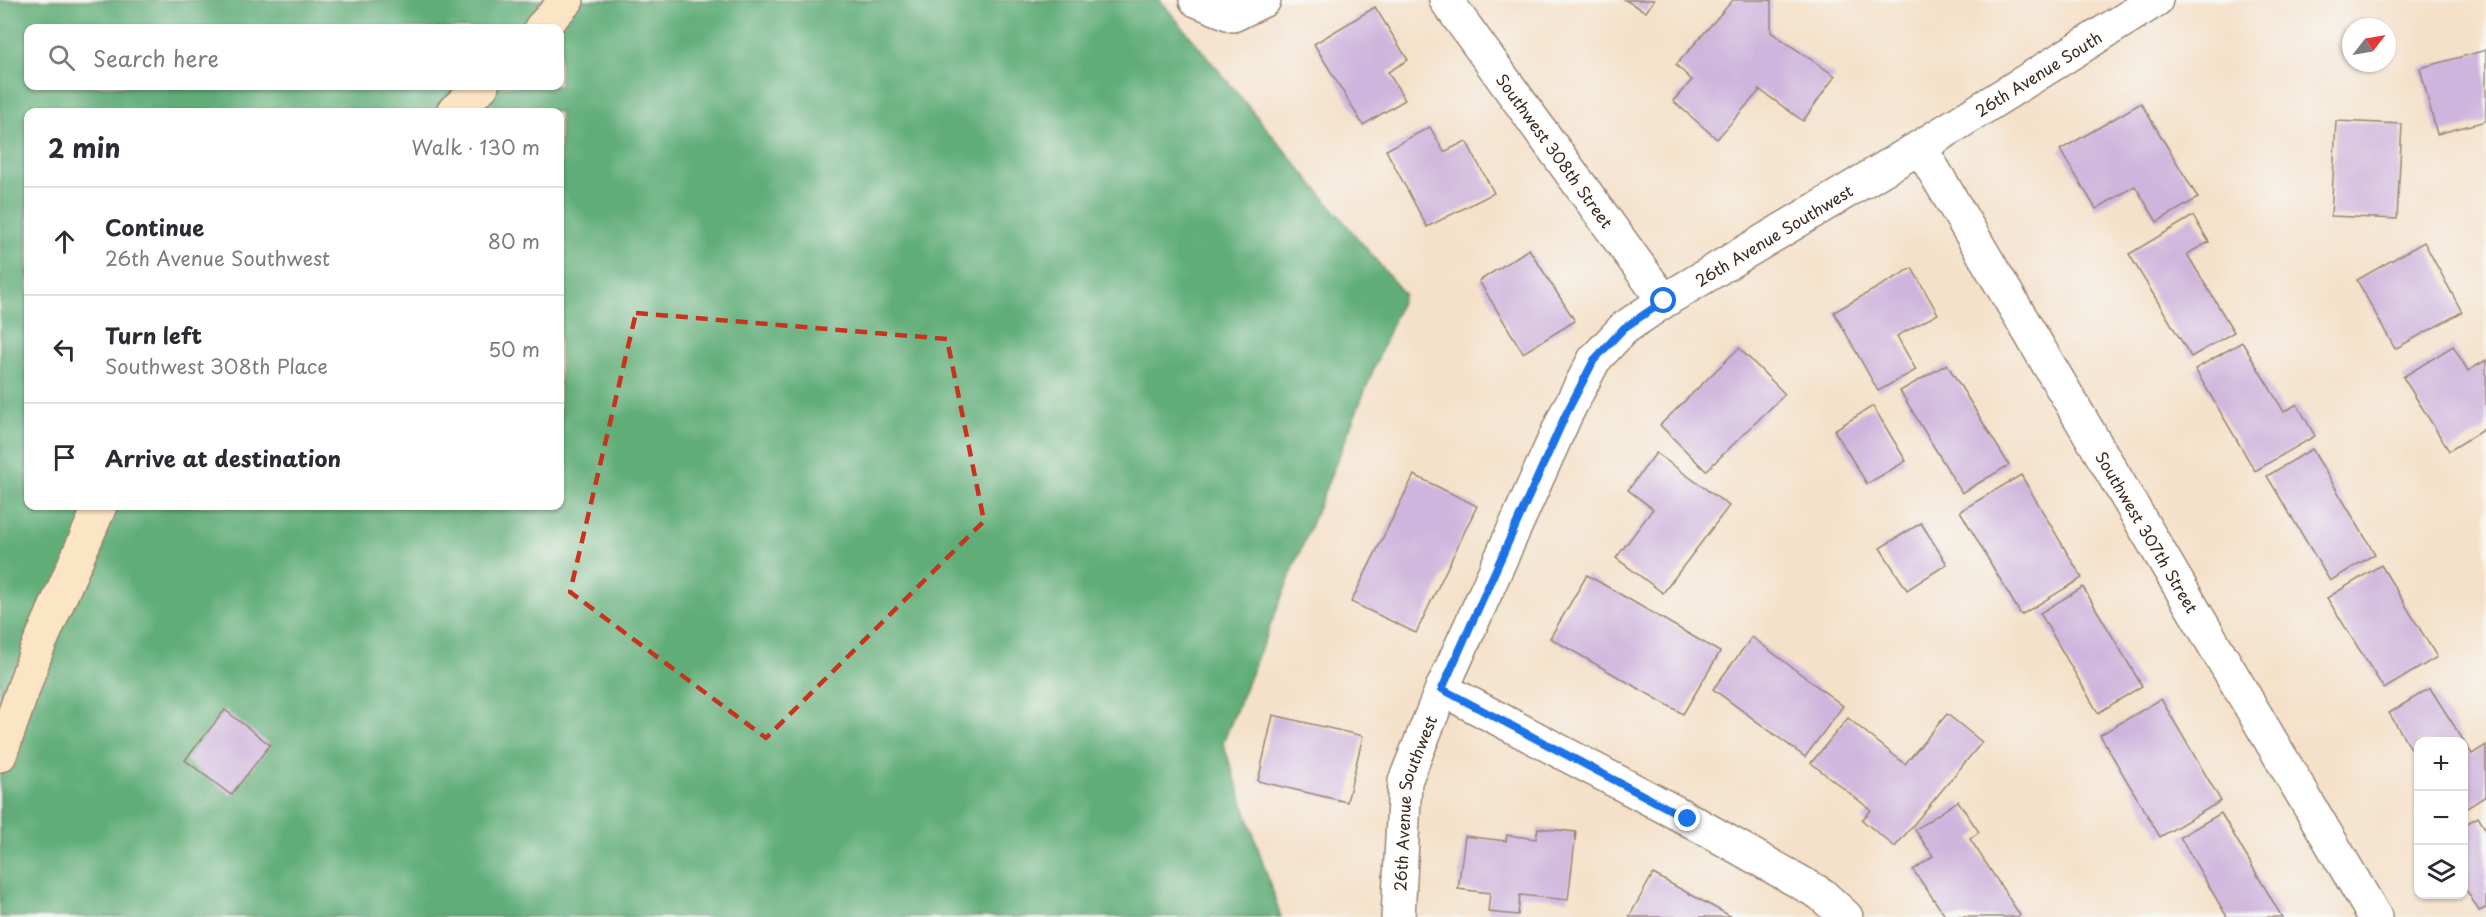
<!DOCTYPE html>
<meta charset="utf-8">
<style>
:root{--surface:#fff;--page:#f2f2f3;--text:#2b2b33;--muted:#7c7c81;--line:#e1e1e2}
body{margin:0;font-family:"Playpen Sans",sans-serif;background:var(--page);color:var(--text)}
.controls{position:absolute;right:18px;bottom:18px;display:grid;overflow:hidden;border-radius:12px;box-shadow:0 2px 4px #0004}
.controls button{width:54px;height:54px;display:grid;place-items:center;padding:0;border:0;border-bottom:2px solid var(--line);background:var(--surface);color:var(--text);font:30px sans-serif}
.compass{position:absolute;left:2342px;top:18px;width:54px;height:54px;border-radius:50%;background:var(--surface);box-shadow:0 2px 4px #0004;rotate:59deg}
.stop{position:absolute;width:18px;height:18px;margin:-14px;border:4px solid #1a73e8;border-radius:50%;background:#fff}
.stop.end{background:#1a73e8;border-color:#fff;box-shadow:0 2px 6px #0008}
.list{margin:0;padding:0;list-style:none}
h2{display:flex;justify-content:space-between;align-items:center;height:78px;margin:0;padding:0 24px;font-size:26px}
h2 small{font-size:20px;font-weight:400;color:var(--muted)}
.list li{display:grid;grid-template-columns:39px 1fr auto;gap:18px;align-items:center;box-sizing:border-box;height:108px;padding:0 24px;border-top:2px solid var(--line)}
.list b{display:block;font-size:22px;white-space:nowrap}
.list p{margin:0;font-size:20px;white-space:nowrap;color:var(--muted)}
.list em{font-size:20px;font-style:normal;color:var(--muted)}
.icon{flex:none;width:33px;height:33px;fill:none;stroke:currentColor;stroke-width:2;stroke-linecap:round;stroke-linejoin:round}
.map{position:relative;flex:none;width:2486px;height:917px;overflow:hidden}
.search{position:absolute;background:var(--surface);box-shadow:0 2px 4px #0004;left:24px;top:24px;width:540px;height:66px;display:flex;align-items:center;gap:15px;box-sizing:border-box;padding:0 21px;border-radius:12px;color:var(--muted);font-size:22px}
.panel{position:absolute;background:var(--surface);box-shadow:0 2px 4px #0004;left:24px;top:108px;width:540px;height:402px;border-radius:12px}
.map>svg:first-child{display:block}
.forest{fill:#61ad78;stroke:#4e6c4b;stroke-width:1.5;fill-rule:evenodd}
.building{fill:#cfb5dd}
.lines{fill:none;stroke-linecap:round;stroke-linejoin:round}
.street-casing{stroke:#988674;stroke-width:36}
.secondary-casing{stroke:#988674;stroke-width:36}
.street{stroke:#fff;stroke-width:33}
.secondary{stroke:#fce5c4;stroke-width:33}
.route{stroke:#1a73e8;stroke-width:8}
.marked{fill:none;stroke:#c8321e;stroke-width:4.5;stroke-dasharray:12 8;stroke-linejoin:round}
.labels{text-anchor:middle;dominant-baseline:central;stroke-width:4.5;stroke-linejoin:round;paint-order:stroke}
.street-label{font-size:16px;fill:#3b2a1e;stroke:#f6f6f2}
</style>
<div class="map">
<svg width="2486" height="917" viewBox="0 0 2486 917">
<rect width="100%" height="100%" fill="#f6f6f2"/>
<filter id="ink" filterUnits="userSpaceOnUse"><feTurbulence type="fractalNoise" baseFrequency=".0167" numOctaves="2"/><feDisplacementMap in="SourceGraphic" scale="12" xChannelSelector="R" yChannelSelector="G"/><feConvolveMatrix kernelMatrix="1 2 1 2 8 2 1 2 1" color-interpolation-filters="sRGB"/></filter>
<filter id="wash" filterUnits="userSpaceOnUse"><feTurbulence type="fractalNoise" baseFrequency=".008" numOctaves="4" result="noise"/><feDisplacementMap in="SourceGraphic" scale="24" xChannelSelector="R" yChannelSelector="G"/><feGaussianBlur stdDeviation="1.35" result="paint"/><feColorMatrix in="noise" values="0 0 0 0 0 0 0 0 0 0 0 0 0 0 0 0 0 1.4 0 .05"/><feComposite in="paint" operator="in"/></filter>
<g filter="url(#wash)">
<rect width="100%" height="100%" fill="#f5e1c9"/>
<!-- forest -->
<path class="forest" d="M0 0H1160L1404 294 1223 743 1281 917H0ZM28 28H560V86H28ZM28 112H560V506H28Z"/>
<g id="blocks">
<!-- building -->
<g class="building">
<path d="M1625 0H1654L1646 12Z"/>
<path d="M1733 0H1771V32L1835 76 1803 121 1760 90 1717 139 1673 101 1692 80 1676 65Z"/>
<path d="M1375 7 1408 60 1388 72 1405 100 1363 125 1314 44Z"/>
<path d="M2486 50V121L2437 134 2420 68Z"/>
<path d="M2141 103 2198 198 2157 222 2135 186 2096 209 2060 150Z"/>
<path d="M2336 121 2402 124 2397 219 2331 216Z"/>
<path d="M1430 127 1444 152 1466 141 1494 193 1427 227 1386 150Z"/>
<path d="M2193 216 2209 242 2187 254 2234 332 2191 357 2129 254Z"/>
<path d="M2424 242 2462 312 2395 349 2357 280Z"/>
<path d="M1529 249 1575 321 1523 353 1479 281Z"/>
<path d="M1912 268 1938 314 1897 336 1916 370 1878 391 1834 312Z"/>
<path d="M2242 342 2284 412 2297 404 2315 436 2255 471 2195 369Z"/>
<path d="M2453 346 2468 371 2486 360V428L2449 451 2403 377Z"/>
<path d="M1739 348 1785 394 1706 471 1660 425Z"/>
<path d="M1947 364 2009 465 1962 493 1900 391Z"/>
<path d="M1873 406 1906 461 1867 484 1834 430Z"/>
<path d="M2312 449 2375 554 2330 581 2267 476Z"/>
<path d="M1656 453 1729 506 1663 593 1616 558 1653 509 1628 490Z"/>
<path d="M1414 475 1477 506 1416 633 1351 602Z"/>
<path d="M2021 475 2082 578 2021 615 1960 511Z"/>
<path d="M1921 523 1947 564 1907 590 1880 548Z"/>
<path d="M2381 565 2437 657 2384 689 2327 598Z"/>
<path d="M1587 575 1720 652 1683 714 1550 638Z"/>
<path d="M2083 587 2142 686 2098 713 2040 613Z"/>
<path d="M1752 637 1843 706 1805 757 1713 689Z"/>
<path d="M2430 688 2472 754 2486 745V796L2464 810V742H2418V760L2389 713Z"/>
<path d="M2161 699 2221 801 2160 837 2100 735Z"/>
<path d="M225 710 270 745 231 795 185 760Z"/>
<path d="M1947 714 1982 742 1895 847 1862 820 1871 810 1811 763 1848 718 1905 764Z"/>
<path d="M1273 715 1363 736 1347 802 1258 781Z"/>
<path d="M1958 801 1979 832 1970 839 2020 915 2017 917H1946L1913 870 1933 856 1915 830Z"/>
<path d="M2221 813 2282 917H2227L2180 837Z"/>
<path d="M2478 817 2486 830V908L2479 911 2464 886V825Z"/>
<path d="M1538 828 1576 832 1568 900 1520 895 1518 915 1488 912 1490 893 1458 889 1465 836 1506 841 1507 835 1536 839Z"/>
<path d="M1653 874 1732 917H1629Z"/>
</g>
</g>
</g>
<g filter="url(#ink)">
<use href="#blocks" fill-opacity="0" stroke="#988674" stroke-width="1.5"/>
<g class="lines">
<!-- street casing -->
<g class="street-casing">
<g id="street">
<path d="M1196 0 1233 15 1264 0"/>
<path id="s1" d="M1446 0 1664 301"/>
<path id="s2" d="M1920 147 2375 917"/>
<path d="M1442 689 1688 819 1821 894 1846 917"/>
<path id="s3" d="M1398 917 1405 781 1442 689 1566 414 1594 360 1624 328 1664 301 1920 147 2156 0"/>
</g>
</g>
<!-- secondary casing -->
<g class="secondary-casing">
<g id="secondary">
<path d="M541 28 567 0"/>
<path d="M453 112 482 86"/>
<path d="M0 755 36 652 100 506"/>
</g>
</g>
<!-- street -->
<use href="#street" class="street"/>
<!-- secondary -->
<use href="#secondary" class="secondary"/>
</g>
</g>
<g class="lines" filter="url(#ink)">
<!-- route -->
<path class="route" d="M1664 301 1624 328 1594 360 1566 414 1442 689 1688 819"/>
</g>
<!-- marked area -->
<path class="marked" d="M636 313 947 339 984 521 766 738 570 592Z"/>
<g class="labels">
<!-- street labels -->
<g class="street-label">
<text stroke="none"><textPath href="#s3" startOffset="1128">26th Avenue South</textPath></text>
<text stroke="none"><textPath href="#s1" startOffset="186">Southwest 308th Street</textPath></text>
<text stroke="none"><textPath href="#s3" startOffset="818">26th Avenue Southwest</textPath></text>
<text stroke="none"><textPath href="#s2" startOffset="447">Southwest 307th Street</textPath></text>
<text stroke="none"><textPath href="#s3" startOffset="116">26th Avenue Southwest</textPath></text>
</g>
</g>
</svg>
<div class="controls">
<button>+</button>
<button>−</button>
<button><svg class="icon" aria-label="layers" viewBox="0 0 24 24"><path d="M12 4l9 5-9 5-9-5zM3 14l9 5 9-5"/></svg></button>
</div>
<svg class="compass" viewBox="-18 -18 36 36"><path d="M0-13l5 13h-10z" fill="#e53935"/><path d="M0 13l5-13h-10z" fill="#7c7c81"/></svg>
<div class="stop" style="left:1664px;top:301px"></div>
<div class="stop end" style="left:1688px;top:819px"></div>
<div class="search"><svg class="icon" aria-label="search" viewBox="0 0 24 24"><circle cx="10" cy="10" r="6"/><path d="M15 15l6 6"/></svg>Search here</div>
<section class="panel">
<h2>2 min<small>Walk · 130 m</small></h2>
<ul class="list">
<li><svg class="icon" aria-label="ahead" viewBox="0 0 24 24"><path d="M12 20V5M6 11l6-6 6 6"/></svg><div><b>Continue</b><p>26th Avenue Southwest</p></div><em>80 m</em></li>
<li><svg class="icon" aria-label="left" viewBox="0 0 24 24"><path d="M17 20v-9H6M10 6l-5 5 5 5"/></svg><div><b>Turn left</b><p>Southwest 308th Place</p></div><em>50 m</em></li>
<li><svg class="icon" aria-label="arrive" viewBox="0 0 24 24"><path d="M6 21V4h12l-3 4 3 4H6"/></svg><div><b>Arrive at destination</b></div></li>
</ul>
</section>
</div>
